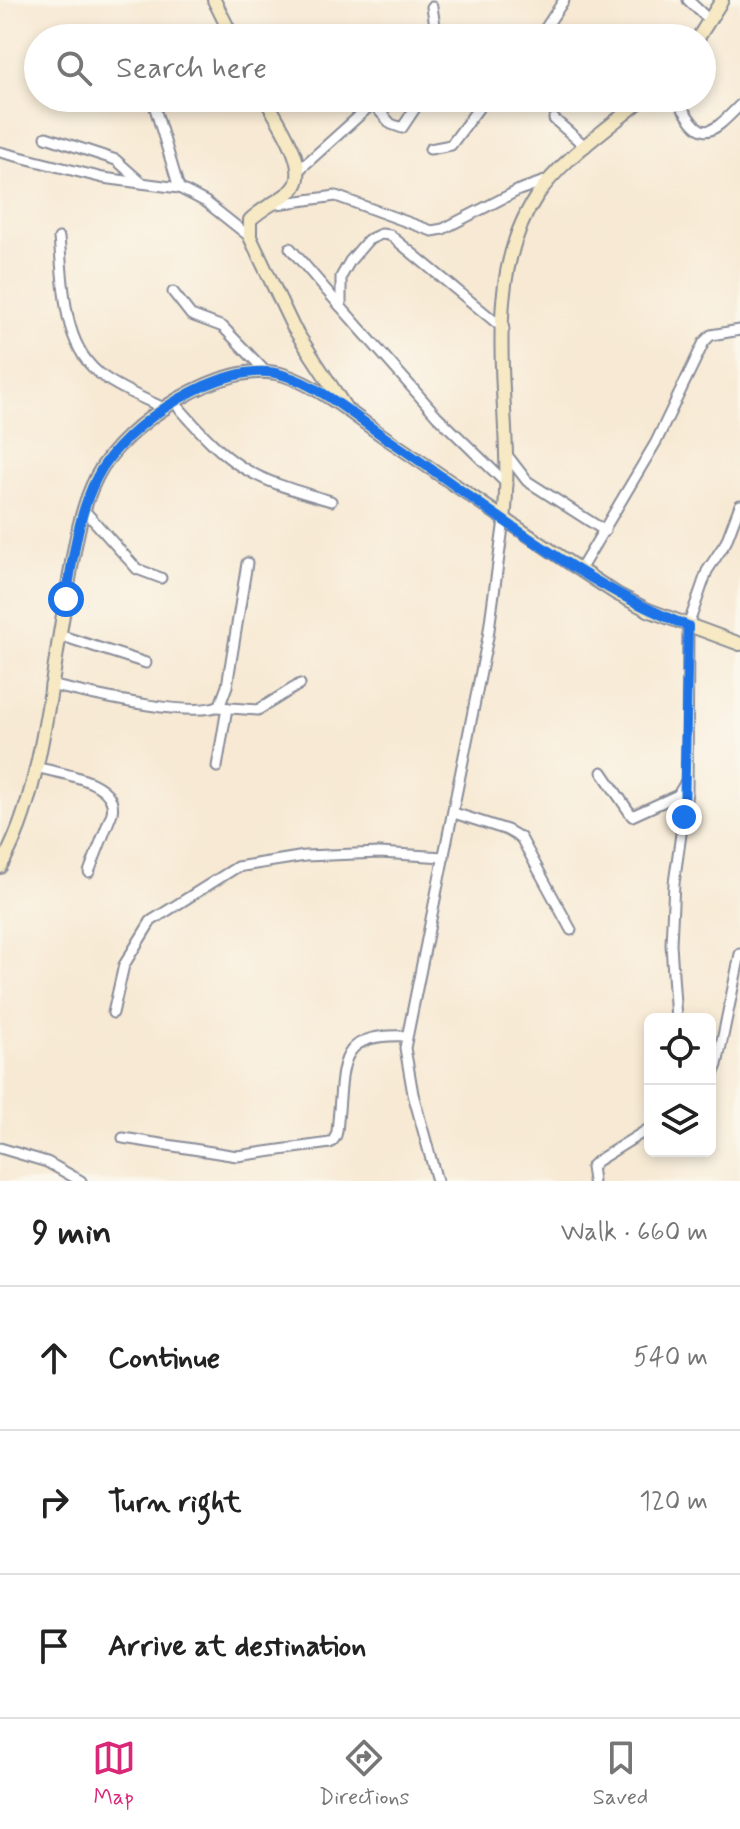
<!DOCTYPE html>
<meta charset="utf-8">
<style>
:root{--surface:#fff;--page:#f2f2f2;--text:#222;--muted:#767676;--line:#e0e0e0;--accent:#db2777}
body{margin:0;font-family:Mynerve,sans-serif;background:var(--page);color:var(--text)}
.controls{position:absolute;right:24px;bottom:24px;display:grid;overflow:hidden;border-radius:12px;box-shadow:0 4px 12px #0003}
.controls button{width:72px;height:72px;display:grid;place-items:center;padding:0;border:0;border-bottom:2px solid var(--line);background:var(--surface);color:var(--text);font:40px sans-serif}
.stop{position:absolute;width:24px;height:24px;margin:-18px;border:6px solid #1a73e8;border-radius:50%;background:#fff}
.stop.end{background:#1a73e8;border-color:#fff;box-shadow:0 2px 8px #0008}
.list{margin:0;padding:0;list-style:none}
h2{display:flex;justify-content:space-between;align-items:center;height:104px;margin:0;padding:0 32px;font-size:34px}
h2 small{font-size:26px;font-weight:400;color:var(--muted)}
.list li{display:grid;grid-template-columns:52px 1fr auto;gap:24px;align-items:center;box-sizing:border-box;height:144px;padding:0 32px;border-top:2px solid var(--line)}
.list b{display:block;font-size:30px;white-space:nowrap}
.list em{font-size:26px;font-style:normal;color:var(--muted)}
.icon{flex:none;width:44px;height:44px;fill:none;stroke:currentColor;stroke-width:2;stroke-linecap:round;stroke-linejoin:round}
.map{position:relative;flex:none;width:740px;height:1181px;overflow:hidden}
.search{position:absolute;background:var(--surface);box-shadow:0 4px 12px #0003;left:24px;right:24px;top:24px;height:88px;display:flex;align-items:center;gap:20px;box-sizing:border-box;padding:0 28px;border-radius:44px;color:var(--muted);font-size:30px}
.sheet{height:536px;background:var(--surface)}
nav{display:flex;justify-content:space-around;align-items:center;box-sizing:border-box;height:112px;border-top:2px solid var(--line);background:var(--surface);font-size:22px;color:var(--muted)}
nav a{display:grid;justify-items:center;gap:4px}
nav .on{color:var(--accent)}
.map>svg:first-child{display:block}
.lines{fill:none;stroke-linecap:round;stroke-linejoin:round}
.street-casing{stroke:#898c98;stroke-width:13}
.secondary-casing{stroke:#898c98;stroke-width:16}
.street{stroke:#fff;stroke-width:9}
.secondary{stroke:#f6e9c3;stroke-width:12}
.route{stroke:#1a73e8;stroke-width:10}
</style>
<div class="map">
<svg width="740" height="1181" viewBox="0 0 740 1181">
<rect width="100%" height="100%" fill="#fbf7ec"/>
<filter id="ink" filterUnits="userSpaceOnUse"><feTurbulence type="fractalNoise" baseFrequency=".0125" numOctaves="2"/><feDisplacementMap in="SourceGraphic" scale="16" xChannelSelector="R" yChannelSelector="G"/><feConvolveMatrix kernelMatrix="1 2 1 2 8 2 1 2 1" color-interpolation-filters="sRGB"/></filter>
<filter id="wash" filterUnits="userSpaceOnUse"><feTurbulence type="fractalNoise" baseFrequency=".006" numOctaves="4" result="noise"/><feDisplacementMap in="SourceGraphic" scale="32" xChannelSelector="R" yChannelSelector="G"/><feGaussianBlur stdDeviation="1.8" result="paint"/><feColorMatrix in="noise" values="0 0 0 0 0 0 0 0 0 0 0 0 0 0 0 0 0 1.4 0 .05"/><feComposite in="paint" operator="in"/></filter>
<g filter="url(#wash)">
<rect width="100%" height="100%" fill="#f7e9d3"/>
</g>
<g filter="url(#ink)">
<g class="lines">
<!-- street casing -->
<g class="street-casing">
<g id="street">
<path d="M688 0 708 19"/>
<path d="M432 7 437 38"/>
<path d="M539 38 564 0"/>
<path d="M152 98 179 188"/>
<path d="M676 98C702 140 705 141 740 105"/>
<path d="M374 105 391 124 402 128 422 98"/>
<path d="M554 119 586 147"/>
<path d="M46 137 116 160 142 183"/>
<path d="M430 149 451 145 486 98"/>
<path d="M0 152 103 178 179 188 206 202 250 237"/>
<path d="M299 170 379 98"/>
<path d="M277 204 336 196 432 231 443 229 519 190 551 179"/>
<path d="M59 238C64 284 61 348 104 377 122 390 145 399 166 409"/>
<path d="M290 248 340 306"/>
<path d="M173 292 191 315 223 327 266 372"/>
<path d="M504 329 390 235 381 234 368 240 350 261 341 277V307L437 416 508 485"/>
<path d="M175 403C232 469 247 477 331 501"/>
<path d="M507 455 527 481 605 531"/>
<path d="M84 510 137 569 161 578"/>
<path d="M580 570 656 442 704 342 711 335 740 330"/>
<path d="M59 635 146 663"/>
<path d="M50 685C82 692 194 720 220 705L227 686 247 563"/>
<path d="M217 707 258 710 300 684"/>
<path d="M35 767C58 773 119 780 112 813L89 872"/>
<path d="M217 767 227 708"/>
<path d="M602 772 632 816 678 795 685 783"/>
<path d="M454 813 507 830 521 838 571 930"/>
<path d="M113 1013 124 965 151 921 237 867 305 856 380 853 444 857"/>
<path d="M676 1019 671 944 674 883 687 792 688 626 707 571 726 542 740 505"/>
<path d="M710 1081 717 1065 740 954"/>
<path d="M123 1138 237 1156 330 1143C338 1137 337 1130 338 1121 344 1063 336 1033 406 1036"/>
<path d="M0 1148 47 1162 81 1181"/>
<path d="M437 1181 413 1094 405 1048 488 637 504 520"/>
<path d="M593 1181 591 1167 597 1161 650 1128"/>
</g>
</g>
<!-- secondary casing -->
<g class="secondary-casing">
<g id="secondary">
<path d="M214 0 233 38"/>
<path d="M698 38 722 0"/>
<path d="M265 98C276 119 313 170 292 190 279 201 262 208 250 220V237L293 327 345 407"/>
<path d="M504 520C516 416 475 290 536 197 562 158 609 128 644 98"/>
<path d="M0 867C41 801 51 677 66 598 73 558 78 513 97 476 123 425 225 356 284 375 321 387 354 416 386 438 463 490 539 544 617 594L648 610 740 644"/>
</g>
</g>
<!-- street -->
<use href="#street" class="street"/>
<!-- secondary -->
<use href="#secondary" class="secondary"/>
</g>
</g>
<g class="lines" filter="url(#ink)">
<!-- route -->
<path class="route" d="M66 599C73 558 78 514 97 477 122 426 225 356 283 375 321 386 354 416 386 438 484 503 577 583 688 626L684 817"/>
</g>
</svg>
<div class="controls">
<button><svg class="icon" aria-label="locate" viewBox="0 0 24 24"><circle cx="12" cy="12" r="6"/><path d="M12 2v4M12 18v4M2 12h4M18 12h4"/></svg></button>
<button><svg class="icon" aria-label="layers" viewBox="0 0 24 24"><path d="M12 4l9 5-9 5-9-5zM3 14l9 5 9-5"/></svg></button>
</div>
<div class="stop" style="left:66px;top:599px"></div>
<div class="stop end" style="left:684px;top:817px"></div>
<div class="search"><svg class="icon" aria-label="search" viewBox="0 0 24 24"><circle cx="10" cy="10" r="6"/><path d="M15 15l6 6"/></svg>Search here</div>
</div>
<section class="sheet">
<h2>9 min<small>Walk · 660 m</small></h2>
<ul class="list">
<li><svg class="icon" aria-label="ahead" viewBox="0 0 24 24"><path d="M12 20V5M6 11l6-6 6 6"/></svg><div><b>Continue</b></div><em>540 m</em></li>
<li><svg class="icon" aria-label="right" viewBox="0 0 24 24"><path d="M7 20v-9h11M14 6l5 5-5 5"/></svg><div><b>Turn right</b></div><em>120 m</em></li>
<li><svg class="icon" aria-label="arrive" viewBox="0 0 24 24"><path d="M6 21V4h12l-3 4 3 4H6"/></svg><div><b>Arrive at destination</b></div></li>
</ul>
</section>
<nav>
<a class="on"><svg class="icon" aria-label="map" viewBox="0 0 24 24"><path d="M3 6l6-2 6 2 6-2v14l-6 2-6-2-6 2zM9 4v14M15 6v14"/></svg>Map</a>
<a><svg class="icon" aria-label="directions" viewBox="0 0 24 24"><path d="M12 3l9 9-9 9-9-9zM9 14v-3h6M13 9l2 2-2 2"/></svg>Directions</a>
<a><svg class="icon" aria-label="saved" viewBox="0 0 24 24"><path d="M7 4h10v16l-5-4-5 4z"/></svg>Saved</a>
</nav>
